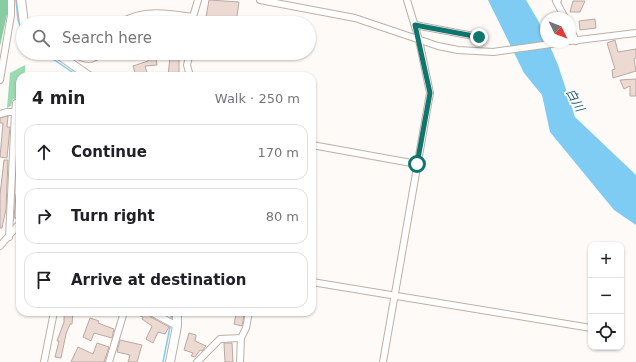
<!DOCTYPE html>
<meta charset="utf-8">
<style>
:root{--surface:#fff;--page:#f6f6f6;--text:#202124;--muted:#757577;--line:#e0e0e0}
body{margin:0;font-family:"DejaVu Sans","Noto Sans JP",sans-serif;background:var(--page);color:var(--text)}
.controls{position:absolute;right:12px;bottom:12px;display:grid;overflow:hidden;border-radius:8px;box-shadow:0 1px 3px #0004}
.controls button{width:36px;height:36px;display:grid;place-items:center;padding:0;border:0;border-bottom:1px solid var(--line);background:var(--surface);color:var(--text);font:20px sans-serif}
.compass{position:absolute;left:540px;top:12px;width:36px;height:36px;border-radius:50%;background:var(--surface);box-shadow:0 1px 3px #0004;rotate:133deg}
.stop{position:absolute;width:12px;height:12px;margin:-9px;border:3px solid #0f766e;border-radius:50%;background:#fff}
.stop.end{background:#0f766e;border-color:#fff;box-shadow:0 1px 4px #0008}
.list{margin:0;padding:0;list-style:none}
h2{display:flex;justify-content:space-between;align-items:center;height:52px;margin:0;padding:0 16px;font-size:17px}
h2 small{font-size:13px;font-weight:400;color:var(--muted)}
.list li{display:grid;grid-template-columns:26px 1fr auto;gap:12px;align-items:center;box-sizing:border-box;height:56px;margin:0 8px 8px;padding:0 8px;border:1px solid var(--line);border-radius:12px}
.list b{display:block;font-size:15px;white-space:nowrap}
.list em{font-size:13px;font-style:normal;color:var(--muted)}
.icon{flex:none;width:22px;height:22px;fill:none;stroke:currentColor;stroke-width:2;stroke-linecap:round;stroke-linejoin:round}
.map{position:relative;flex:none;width:636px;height:362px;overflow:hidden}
.search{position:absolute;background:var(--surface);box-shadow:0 1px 3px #0004;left:16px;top:16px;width:300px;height:44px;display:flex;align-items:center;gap:10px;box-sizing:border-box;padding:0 14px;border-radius:22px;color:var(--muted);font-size:15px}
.panel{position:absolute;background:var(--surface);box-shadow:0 1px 3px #0004;left:16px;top:72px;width:300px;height:244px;border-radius:12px}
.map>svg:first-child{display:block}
.green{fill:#9adbb2}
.forest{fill:#87cda1}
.water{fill:#7ecbf3}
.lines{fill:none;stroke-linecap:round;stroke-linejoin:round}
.stream{stroke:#7ecbf3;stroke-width:1.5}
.building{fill:#ebd9d2;stroke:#baa8a3}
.minor-casing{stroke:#beb0a5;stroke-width:8}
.major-casing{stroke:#beb0a5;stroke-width:10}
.minor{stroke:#fff;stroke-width:6}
.major{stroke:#fff;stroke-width:8}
.route{stroke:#0f766e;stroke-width:5}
.labels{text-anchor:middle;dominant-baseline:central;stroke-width:3.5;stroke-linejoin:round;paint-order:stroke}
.water-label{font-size:12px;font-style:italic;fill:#1c5873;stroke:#fff}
</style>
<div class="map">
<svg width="636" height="362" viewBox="0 0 636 362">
<rect width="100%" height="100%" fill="#fdfaf8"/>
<!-- green -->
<path class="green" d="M25 65V76H20V98L13 99 11 106 7 108 10 73Z"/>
<!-- forest -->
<path class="forest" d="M0 0H8V10L0 46Z"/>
<!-- water -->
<path class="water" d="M488 0H526L539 22 546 42H548L558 65 575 117 636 175V225L614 210 550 132 542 95 524 73Z"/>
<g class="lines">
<!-- stream -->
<g class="stream">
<path d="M16 0 18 20 23 35"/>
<path d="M44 53 78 76"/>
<path d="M171 318 172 312"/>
<path d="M163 362 170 327"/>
</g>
</g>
<!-- building -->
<g class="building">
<path d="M209 0 239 2 236 23H205Z"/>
<path d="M573 1H585L580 12H570Z"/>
<path d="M595 19 596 28 580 30 579 21Z"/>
<path d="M615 40 618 52 636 49V58L634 59 636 71 613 78 612 70 615 69 607 43Z"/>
<path d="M148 53H155L157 65 145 66 148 76H136L133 66 148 61Z"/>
<path d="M174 53H179V76H168L170 57H174Z"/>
<path d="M209 53H230L229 59 209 55Z"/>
<path d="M636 79V96H630V86L624 89 620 80Z"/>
<path d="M8 116 7 127H10L7 158 0 157 3 123H0V118Z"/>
<path d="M4 160H8L6 209 2 228H0V195Z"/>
<path d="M19 184H20V218H14L16 195Z"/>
<path d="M64 312H73L72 324H70L66 334 61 358 55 357 59 341H57L64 322Z"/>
<path d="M130 312H147L149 316 169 327 165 334 158 332 153 343 146 339 152 326 142 319 143 317Z"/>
<path d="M236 314 244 316 242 326 234 324Z"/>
<path d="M90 318 99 321 98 323 114 329 112 338 94 333 91 341 83 337Z"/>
<path d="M189 333 196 335 195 341 206 346 202 351 200 350 195 357 191 356 193 353 184 350Z"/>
<path d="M120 340 142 345 137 362H128L130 355 117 352Z"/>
<path d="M97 343 109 347 104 362H71L78 347 93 354Z"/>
<path d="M224 343H232L233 362H225Z"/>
</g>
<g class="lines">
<!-- minor casing -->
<g class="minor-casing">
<g id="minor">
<path d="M260 0 355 18 438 46 458 50 493 52 565 42"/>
<path d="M558 0 556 1 565 18"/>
<path d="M120 23C142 9 168 13 193 17"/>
<path d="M194 23 193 17 198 0"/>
<path d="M415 25 479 37 482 41"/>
<path d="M570 28 576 41"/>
<path d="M570 41 636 33"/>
<path d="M73 53C82 59 92 63 100 53"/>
<path d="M190 76 187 65 190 53"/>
<path d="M0 80 11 15V0"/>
<path d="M0 114 7 112H15L16 103H20"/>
<path d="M312 145 417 164"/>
<path d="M9 237 15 112"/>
<path d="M0 246 20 223"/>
<path d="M312 282 591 328"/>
<path d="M151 312 177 326"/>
<path d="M44 362 54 312"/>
<path d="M109 362 124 312"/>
<path d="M197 362 220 339 241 338"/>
<path d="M240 362 241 338 246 328 249 312"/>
<path d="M383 362 430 93 419 40 407 0"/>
</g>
</g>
<!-- major casing -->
<g class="major-casing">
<g id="major">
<path d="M21 0 24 23"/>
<path d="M56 53 89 76"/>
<path d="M170 362 177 326V312"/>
</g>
</g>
<!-- minor -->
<use href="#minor" class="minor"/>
<!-- major -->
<use href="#major" class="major"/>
</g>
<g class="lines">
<!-- route -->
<path class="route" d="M417 164 430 93 415 25 479 37"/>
</g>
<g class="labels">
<!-- water labels -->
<g class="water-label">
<text transform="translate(575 100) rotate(61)">白川</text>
</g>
</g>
</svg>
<div class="controls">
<button>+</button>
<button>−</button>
<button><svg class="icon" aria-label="locate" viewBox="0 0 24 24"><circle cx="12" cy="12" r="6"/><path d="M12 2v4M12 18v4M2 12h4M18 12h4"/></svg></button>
</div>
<svg class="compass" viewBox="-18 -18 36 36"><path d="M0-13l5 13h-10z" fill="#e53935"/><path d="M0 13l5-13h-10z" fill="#757577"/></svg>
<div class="stop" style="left:417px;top:164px"></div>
<div class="stop end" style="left:479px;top:37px"></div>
<div class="search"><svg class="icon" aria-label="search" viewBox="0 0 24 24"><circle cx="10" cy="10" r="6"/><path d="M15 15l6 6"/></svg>Search here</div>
<section class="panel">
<h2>4 min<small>Walk · 250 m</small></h2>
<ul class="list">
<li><svg class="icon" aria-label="ahead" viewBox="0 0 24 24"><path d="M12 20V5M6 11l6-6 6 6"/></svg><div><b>Continue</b></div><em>170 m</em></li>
<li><svg class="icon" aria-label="right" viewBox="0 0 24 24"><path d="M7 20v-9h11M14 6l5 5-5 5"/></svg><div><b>Turn right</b></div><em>80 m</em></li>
<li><svg class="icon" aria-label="arrive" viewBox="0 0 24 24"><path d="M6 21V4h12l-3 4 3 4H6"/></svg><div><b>Arrive at destination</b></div></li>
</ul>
</section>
</div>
